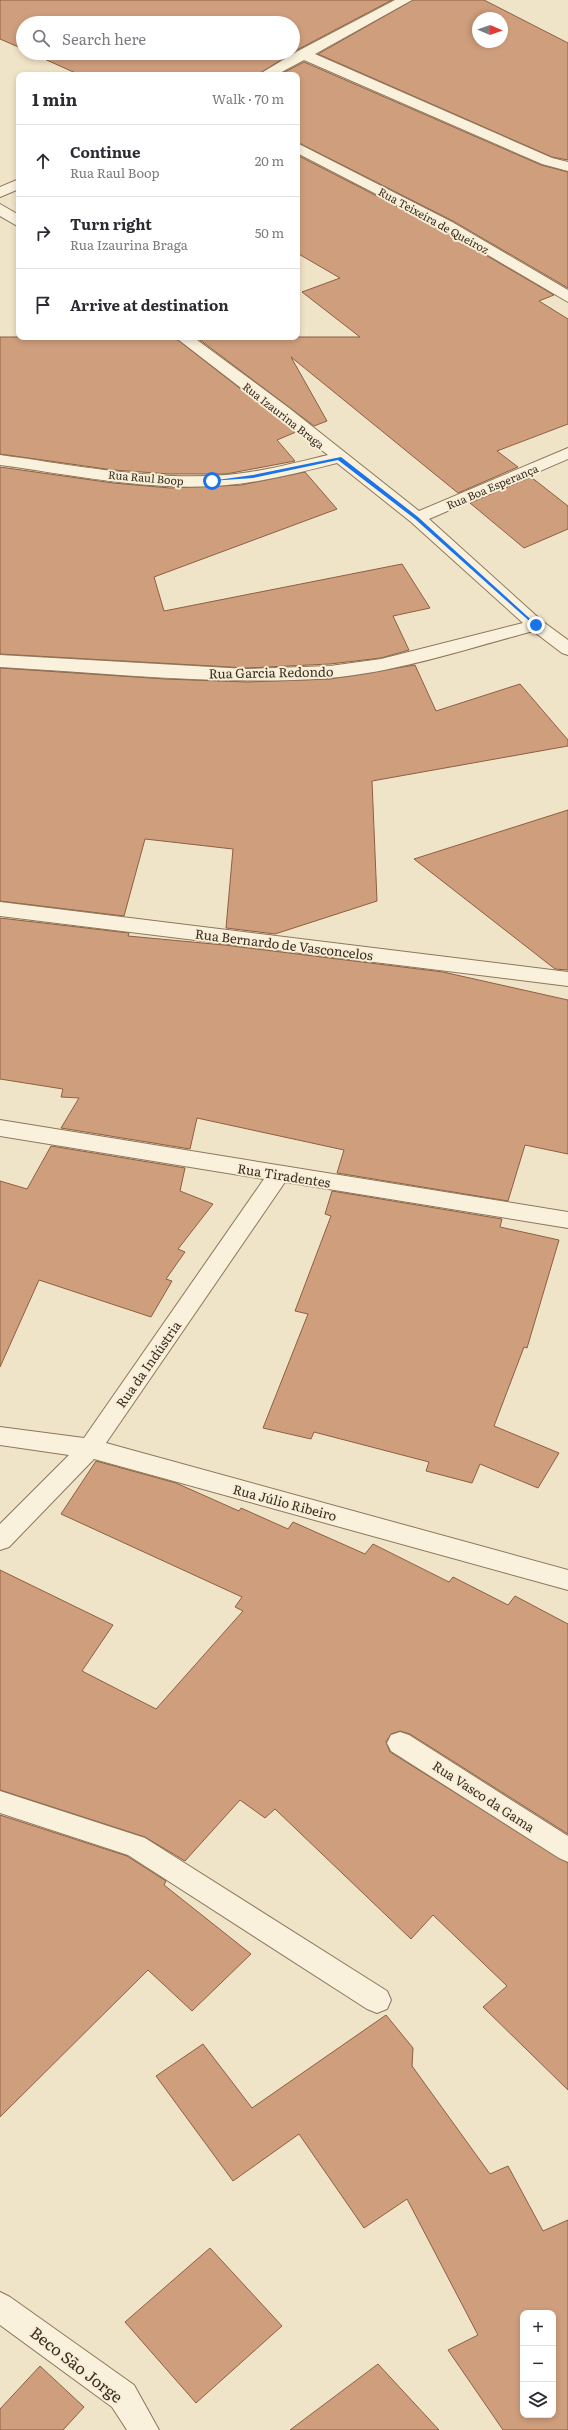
<!DOCTYPE html>
<meta charset="utf-8">
<style>
:root{--surface:#fff;--page:#f7f7f7;--text:#2b2b33;--muted:#7c7c81;--line:#e1e1e2}
body{margin:0;font-family:Literata,serif;background:var(--page);color:var(--text)}
.controls{position:absolute;right:12px;bottom:12px;display:grid;overflow:hidden;border-radius:8px;box-shadow:0 2px 6px #0003}
.controls button{width:36px;height:36px;display:grid;place-items:center;padding:0;border:0;border-bottom:1px solid var(--line);background:var(--surface);color:var(--text);font:20px sans-serif}
.compass{position:absolute;left:472px;top:12px;width:36px;height:36px;border-radius:50%;background:var(--surface);box-shadow:0 2px 6px #0003;rotate:92deg}
.stop{position:absolute;width:12px;height:12px;margin:-9px;border:3px solid #1a73e8;border-radius:50%;background:#fff}
.stop.end{background:#1a73e8;border-color:#fff;box-shadow:0 1px 4px #0008}
.list{margin:0;padding:0;list-style:none}
h2{display:flex;justify-content:space-between;align-items:center;height:52px;margin:0;padding:0 16px;font-size:17px}
h2 small{font-size:13px;font-weight:400;color:var(--muted)}
.list li{display:grid;grid-template-columns:26px 1fr auto;gap:12px;align-items:center;box-sizing:border-box;height:72px;padding:0 16px;border-top:1px solid var(--line)}
.list b{display:block;font-size:15px;white-space:nowrap}
.list p{margin:0;font-size:13px;white-space:nowrap;color:var(--muted)}
.list em{font-size:13px;font-style:normal;color:var(--muted)}
.icon{flex:none;width:22px;height:22px;fill:none;stroke:currentColor;stroke-width:2;stroke-linecap:round;stroke-linejoin:round}
.map{position:relative;flex:none;width:568px;height:2430px;overflow:hidden}
.search{position:absolute;background:var(--surface);box-shadow:0 2px 6px #0003;left:16px;top:16px;width:284px;height:44px;display:flex;align-items:center;gap:10px;box-sizing:border-box;padding:0 14px;border-radius:22px;color:var(--muted);font-size:15px}
.panel{position:absolute;background:var(--surface);box-shadow:0 2px 6px #0003;left:16px;top:72px;width:284px;height:268px;border-radius:8px}
.map>svg:first-child{display:block}
.building{fill:#cf9f7d;stroke:#8d5f41;fill-rule:evenodd}
.lines{fill:none;stroke-linecap:round;stroke-linejoin:round}
.minor-casing{stroke:#8d765c;stroke-width:2}
.minor{fill:#faf1dc;fill-rule:evenodd}
.route{fill:#1a73e8}
.labels{text-anchor:middle;dominant-baseline:central;stroke-width:4;stroke-linejoin:round;paint-order:stroke}
.far-street-label{font-size:11px;fill:#3d2e20;stroke:#f7eed8}
.street-label{font-size:13px;fill:#3d2e20;stroke:#f7eed8}
.near-street-label{font-size:16px;fill:#3d2e20;stroke:#f7eed8}
</style>
<div class="map">
<svg width="568" height="2430" viewBox="0 0 568 2430">
<rect width="100%" height="100%" fill="#f0e4c8"/>
<!-- building -->
<g class="building">
<path d="M0 0H392L293 52V23H23V49L0 39Z"/>
<path d="M413 0H484L568 43V160L552 157 318 54ZM478 18H502V42H478Z"/>
<path d="M31 53H292L257 75H80Z"/>
<path d="M304 62 541 165 568 172V288L453 221 297 142V75H279Z"/>
<path d="M297 155 441 229 554 295 539 301 568 319V424L497 451 518 467 458 493 291 357 327 421 314 426 196 337H360L302 292 340 278 297 253Z"/>
<path d="M0 337H174L296 432 277 440 295 461 226 474H170L113 470 0 454Z"/>
<path d="M0 467 113 483 170 488 241 485 305 472 337 509 154 577 164 611 402 564 430 608 393 616 409 650 381 658 330 664 247 668 0 654Z"/>
<path d="M531 477 568 506V529L524 548 470 503Z"/>
<path d="M415 665 436 711 520 684 568 740V746L372 781 377 901 275 934 226 928 233 849 145 839 124 916 0 901V668L165 679 247 682 330 679Z"/>
<path d="M568 810V970L555 969 414 859Z"/>
<path d="M0 918 129 933 128 936 224 945 443 972 568 1000V1154L525 1145 508 1201 337 1173 344 1150 197 1118 190 1149 61 1128 79 1098 61 1097 63 1089 0 1079Z"/>
<path d="M51 1146 185 1168 180 1191 213 1204 178 1249 185 1252 166 1279 172 1281 151 1317 39 1280 0 1367V1181L27 1189Z"/>
<path d="M332 1191 502 1219 500 1227 559 1240 527 1348 524 1347 494 1426 559 1453 538 1488 480 1464 472 1483 426 1471 429 1462 314 1432 311 1439 263 1428 308 1314 295 1311 331 1216 325 1214Z"/>
<path d="M96 1461 176 1483 239 1511 241 1508 288 1529 293 1522 365 1554 373 1544 449 1582 453 1577 508 1605 515 1596 568 1624V1834L410 1734 400 1731 391 1734 386 1742 390 1752 568 1863V2090L483 2007 507 1986 433 1915 411 1939 275 1809 265 1818 240 1800 185 1861 145 1837 0 1790V1570L113 1625 82 1671 156 1709 243 1611 235 1607 242 1597 61 1514Z"/>
<path d="M0 1815 127 1856 166 1881 164 1885 251 1954 192 2011 148 1970 0 2117Z"/>
<path d="M386 2015 413 2048 412 2066 490 2174 508 2166 543 2231 568 2220V2430H503L448 2350 478 2335 407 2199 364 2228 299 2134 233 2181 156 2076 203 2044 252 2108ZM523 2313H553V2415H523Z"/>
<path d="M210 2248 282 2326 196 2403 125 2322Z"/>
<path d="M378 2364 439 2430H290Z"/>
<path d="M40 2366 84 2407 63 2430H0V2409Z"/>
</g>
<g class="lines">
<!-- minor casing -->
<g class="minor-casing">
<g id="minor">
<path d="M395 0H412L315 54 552 158 568 162V171L542 164 304 60 276 75H258L298 51Z"/>
<path d="M297 143 452 222 568 290V302L442 228 297 153Z"/>
<path d="M19 179V189L0 197V187Z"/>
<path d="M0 204 19 215V227L0 216Z"/>
<path d="M175 337H193L289 408 419 511 568 448V459L429 519 542 621 568 640V655L562 653 533 631C466 649 398 672 330 678 220 686 109 673 0 667V655L247 669 330 666 381 659 523 623 411 522 337 463C301 472 264 482 227 485 152 492 74 475 0 465V455C74 465 151 481 226 475 261 472 294 463 328 455Z"/>
<path d="M0 902 568 972V986L0 916Z"/>
<path d="M0 1120 568 1212V1228L285 1182 106 1443 568 1570V1590L94 1459 9 1547 0 1550V1524L69 1455 0 1445V1427L84 1438 264 1179 0 1136Z"/>
<path d="M400 1732 409 1735 568 1836V1862L559 1858 391 1751 387 1743 391 1735Z"/>
<path d="M0 1791 145 1838 387 1991 391 2000 387 2009 377 2013 367 2009 128 1855 0 1813Z"/>
<path d="M0 2292 10 2297 134 2385 159 2430H127L112 2407 0 2325Z"/>
</g>
</g>
<!-- minor -->
<use href="#minor" class="minor"/>
</g>
<!-- route -->
<path class="route" d="M341 457 418 517 538 626H535L415 519 338 460 253 478 210 481 253 475Z"/>
<g class="labels">
<!-- far-street labels -->
<g class="far-street-label">
<text transform="translate(434 220) rotate(29)">Rua Teixeira de Queiroz</text>
<text transform="translate(284 415) rotate(38)">Rua Izaurina Braga</text>
<text transform="translate(146 477) rotate(5)">Rua Raul Boop</text>
<text transform="translate(492 486) rotate(-23)">Rua Boa Esperança</text>
</g>
<!-- street labels -->
<g class="street-label">
<text transform="translate(271 672) rotate(-1)">Rua Garcia Redondo</text>
<text transform="translate(284 944) rotate(7)">Rua Bernardo de Vasconcelos</text>
<text transform="translate(284 1175) rotate(9)">Rua Tiradentes</text>
<text transform="translate(148 1364) rotate(-55)">Rua da Indústria</text>
<text transform="translate(285 1502) rotate(15)">Rua Júlio Ribeiro</text>
<text transform="translate(484 1796) rotate(33)">Rua Vasco da Gama</text>
</g>
<!-- near-street labels -->
<g class="near-street-label">
<text transform="translate(77 2364) rotate(38)">Beco São Jorge</text>
</g>
</g>
</svg>
<div class="controls">
<button>+</button>
<button>−</button>
<button><svg class="icon" aria-label="layers" viewBox="0 0 24 24"><path d="M12 4l9 5-9 5-9-5zM3 14l9 5 9-5"/></svg></button>
</div>
<svg class="compass" viewBox="-18 -18 36 36"><path d="M0-13l5 13h-10z" fill="#e53935"/><path d="M0 13l5-13h-10z" fill="#7c7c81"/></svg>
<div class="stop" style="left:212px;top:481px"></div>
<div class="stop end" style="left:536px;top:625px"></div>
<div class="search"><svg class="icon" aria-label="search" viewBox="0 0 24 24"><circle cx="10" cy="10" r="6"/><path d="M15 15l6 6"/></svg>Search here</div>
<section class="panel">
<h2>1 min<small>Walk · 70 m</small></h2>
<ul class="list">
<li><svg class="icon" aria-label="ahead" viewBox="0 0 24 24"><path d="M12 20V5M6 11l6-6 6 6"/></svg><div><b>Continue</b><p>Rua Raul Boop</p></div><em>20 m</em></li>
<li><svg class="icon" aria-label="right" viewBox="0 0 24 24"><path d="M7 20v-9h11M14 6l5 5-5 5"/></svg><div><b>Turn right</b><p>Rua Izaurina Braga</p></div><em>50 m</em></li>
<li><svg class="icon" aria-label="arrive" viewBox="0 0 24 24"><path d="M6 21V4h12l-3 4 3 4H6"/></svg><div><b>Arrive at destination</b></div></li>
</ul>
</section>
</div>
